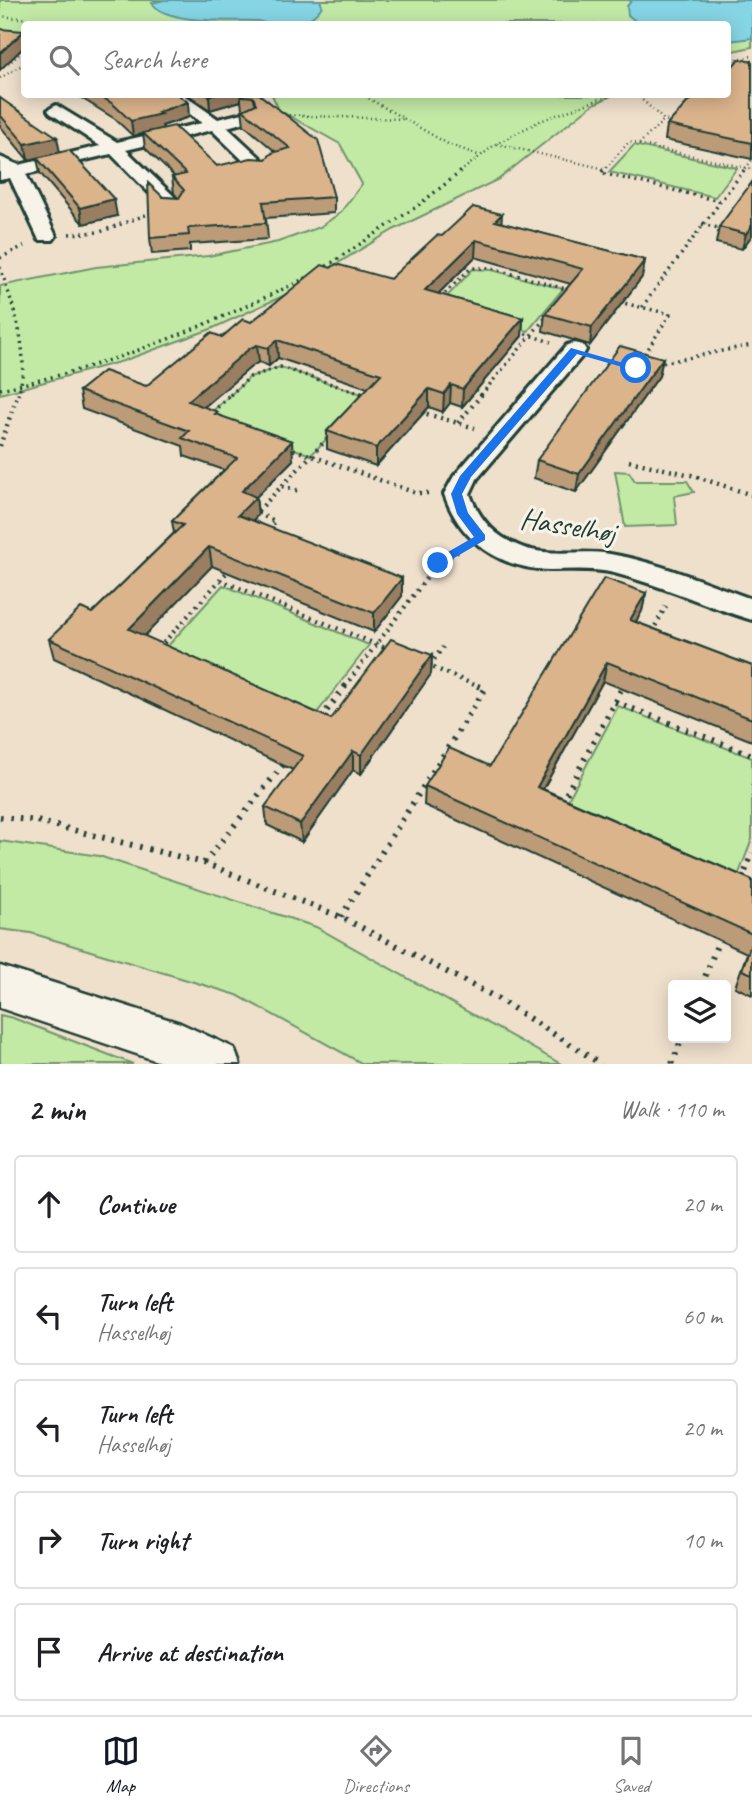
<!DOCTYPE html>
<meta charset="utf-8">
<style>
:root{--surface:#fff;--page:#f6f6f6;--text:#202124;--muted:#757577;--line:#e0e0e0;--accent:#111827}
body{margin:0;font-family:Caveat,sans-serif;background:var(--page);color:var(--text)}
.controls{position:absolute;right:21px;bottom:21px;display:grid;overflow:hidden;border-radius:7px;box-shadow:0 4px 18px #0003}
.controls button{width:63px;height:63px;display:grid;place-items:center;padding:0;border:0;border-bottom:2px solid var(--line);background:var(--surface);color:var(--text);font:35px sans-serif}
.stop{position:absolute;width:21px;height:21px;margin:-16px;border:5px solid #1a73e8;border-radius:50%;background:#fff}
.stop.end{background:#1a73e8;border-color:#fff;box-shadow:0 2px 7px #0008}
.list{margin:0;padding:0;list-style:none}
h2{display:flex;justify-content:space-between;align-items:center;height:91px;margin:0;padding:0 28px;font-size:30px}
h2 small{font-size:23px;font-weight:400;color:var(--muted)}
.list li{display:grid;grid-template-columns:46px 1fr auto;gap:21px;align-items:center;box-sizing:border-box;height:98px;margin:0 14px 14px;padding:0 14px;border:2px solid var(--line);border-radius:7px}
.list b{display:block;font-size:26px;white-space:nowrap}
.list p{margin:0;font-size:23px;white-space:nowrap;color:var(--muted)}
.list em{font-size:23px;font-style:normal;color:var(--muted)}
.icon{flex:none;width:38px;height:38px;fill:none;stroke:currentColor;stroke-width:2;stroke-linecap:round;stroke-linejoin:round}
.map{position:relative;flex:none;width:752px;height:1064px;overflow:hidden}
.search{position:absolute;background:var(--surface);box-shadow:0 4px 18px #0003;left:21px;right:21px;top:21px;height:77px;display:flex;align-items:center;gap:18px;box-sizing:border-box;padding:0 24px;border-radius:7px;color:var(--muted);font-size:26px}
.sheet{height:651px;background:var(--surface)}
nav{display:flex;justify-content:space-around;align-items:center;box-sizing:border-box;height:98px;border-top:2px solid var(--line);background:var(--surface);font-size:19px;color:var(--muted)}
nav a{display:grid;justify-items:center;gap:4px}
nav .on{color:var(--accent)}
.map>svg:first-child{display:block}
.green{fill:#c2eaa5;stroke:#70946c;stroke-width:2}
.water{fill:#86d5e4;stroke:#5d989e;stroke-width:2}
.lines{fill:none;stroke-linecap:round;stroke-linejoin:round}
.minor-casing{stroke:#1f3d34;stroke-width:6}
.tertiary-casing{stroke:#1f3d34;stroke-width:5}
.path-far3{stroke:#1f3d34;stroke-width:2.5;stroke-dasharray:1 3.5;stroke-linecap:butt}
.path-far2{stroke:#1f3d34;stroke-width:3.5;stroke-dasharray:2 4.5;stroke-linecap:butt}
.path-far1{stroke:#1f3d34;stroke-width:4.5;stroke-dasharray:2 5;stroke-linecap:butt}
.path{stroke:#1f3d34;stroke-width:6;stroke-dasharray:2.5 7;stroke-linecap:butt}
.minor{fill:#f7f3e8;fill-rule:evenodd}
.tertiary{fill:#f7f3e8;fill-rule:evenodd}
.wall{fill:#bc9b78;stroke:#1f3d34;stroke-width:2}
.shaded-wall{fill:#997e62;stroke:#1f3d34;stroke-width:2}
.building{fill:#dbb48c;stroke:#1f3d34;stroke-width:2}
.route{fill:#1a73e8}
.labels{text-anchor:middle;dominant-baseline:central;stroke-width:6;stroke-linejoin:round;paint-order:stroke}
.street-label{font-size:30px;fill:#1f3d34;stroke:#f7f3e8}
</style>
<div class="map">
<svg width="752" height="1064" viewBox="0 0 752 1064">
<rect width="100%" height="100%" fill="#efe0cc"/>
<filter id="ink" filterUnits="userSpaceOnUse"><feTurbulence type="fractalNoise" baseFrequency=".0143" numOctaves="2"/><feDisplacementMap in="SourceGraphic" scale="14" xChannelSelector="R" yChannelSelector="G"/><feConvolveMatrix kernelMatrix="1 2 1 2 8 2 1 2 1" color-interpolation-filters="sRGB"/></filter>
<g filter="url(#ink)">
<!-- green -->
<g class="green">
<path d="M0 0H752V47L728 52V24H24V37L0 35Z"/>
<path d="M272 95H613L592 105 499 179 393 230 285 295 211 329 123 361 0 394V286L96 267 208 256 278 242 320 227 340 213 362 184 340 144 279 110Z"/>
<path d="M634 145 737 168 715 197 609 172Z"/>
<path d="M473 269 492 270 563 289 528 331 438 306Z"/>
<path d="M280 367 368 396 311 455 206 417 250 377Z"/>
<path d="M615 471 629 472 635 481H687L694 492 674 496 677 525 625 527Z"/>
<path d="M223 585 369 645 317 713 166 648Z"/>
<path d="M618 706 752 758V839L738 876 567 802Z"/>
<path d="M0 841 99 856 316 927 561 1064H363L237 995 31 933 0 929Z"/>
<path d="M0 1015 13 1018 133 1064H0Z"/>
</g>
<!-- water -->
<g class="water">
<path d="M164 0H320L322 6C310 27 278 28 258 21 233 20 166 25 152 3Z"/>
<path d="M632 0H752V38L728 41V24H639L628 15 627 6Z"/>
</g>
<g class="lines">
<!-- minor casing -->
<g class="minor-casing">
<g id="minor">
<path d="M163 94H182L218 119 247 112 253 114 255 117 253 120 227 127 267 164 270 168 267 172H255L212 130 126 150 181 203 183 207 181 211H167L111 154 26 174 56 236 53 240H39L10 178 0 180V157L19 165 100 146 50 113 48 110 56 105 117 142 202 123Z"/>
<path d="M575 343 583 345 586 350 583 355 477 479 470 494C479 519 494 536 519 546 547 558 580 549 610 554 658 562 706 583 752 599V620C706 606 662 585 614 573 593 568 571 570 550 570 499 568 461 542 444 494L454 476 567 345Z"/>
</g>
</g>
<!-- tertiary casing -->
<g class="tertiary-casing">
<path id="tertiary" d="M0 966 180 1023 234 1048 240 1064H166L0 1008Z"/>
</g>
<!-- path-far3 -->
<g class="path-far3">
<path d="M0 16 77 24"/>
<path d="M728 61 752 56"/>
<path d="M8 64 24 50"/>
<path d="M0 78 24 64"/>
<path d="M361 94 448 144 478 155"/>
<path d="M636 94 664 120 674 122"/>
<path d="M280 115 403 119"/>
<path d="M497 144 605 169 629 142 752 169"/>
<path d="M639 144 664 120"/>
<path d="M460 172 496 144 540 121 614 94"/>
<path d="M602 172 604 169"/>
<path d="M743 172 752 160"/>
</g>
<!-- path-far2 -->
<g class="path-far2">
<path d="M603 170 601 173 720 201"/>
<path d="M702 224 722 229"/>
<path d="M69 234 100 232 148 214"/>
<path d="M0 258 24 246"/>
<path d="M0 267C13 307 32 353 18 395"/>
<path d="M321 270 416 207 463 170"/>
<path d="M440 298 471 268H492L569 290"/>
<path d="M619 302 670 314 643 357"/>
<path d="M642 307 744 170"/>
<path d="M519 332 551 342"/>
<path d="M657 364 752 345"/>
<path d="M0 389C110 367 210 325 310 276"/>
<path d="M230 395 250 377 280 367 365 395"/>
<path d="M481 395 547 316"/>
</g>
<!-- path-far1 -->
<g class="path-far1">
<path d="M360 393 365 395"/>
<path d="M212 412 232 393"/>
<path d="M420 412 475 428"/>
<path d="M458 423 483 393"/>
<path d="M0 446 18 393"/>
<path d="M287 447 416 493H432"/>
<path d="M629 461 691 475 752 495"/>
<path d="M282 486 302 492"/>
<path d="M267 529 275 521 256 513 329 437"/>
<path d="M220 580 390 650"/>
<path d="M652 632 666 606"/>
<path d="M159 648 230 569"/>
<path d="M427 665 477 686"/>
<path d="M430 665 443 647"/>
<path d="M345 686 438 563 462 549"/>
<path d="M623 686 625 683"/>
</g>
<!-- path -->
<g class="path">
<path d="M615 702 752 755"/>
<path d="M321 718 347 684"/>
<path d="M562 802 624 684"/>
<path d="M0 817 37 821 204 863 341 917 497 998 601 1064"/>
<path d="M204 863 287 760"/>
<path d="M742 880 752 853"/>
<path d="M341 917 485 689 473 684"/>
<path d="M702 985 720 937"/>
<path d="M672 1064 682 1038"/>
</g>
<!-- minor -->
<use href="#minor" class="minor"/>
<!-- tertiary -->
<use href="#tertiary" class="tertiary"/>
</g>
<!-- wall -->
<g class="wall">
<path d="M752 61V159L665 140 667 125 729 70Z"/>
<path d="M75 94H177L189 117 162 126 163 129 217 166 266 159 276 152 244 125 241 101 210 110 187 94H259L334 197V213L266 218 268 239 190 244V251L152 254 150 238 163 197 178 198 174 193 172 177H175L145 148 143 133 133 136 115 119Z"/>
<path d="M0 98 60 152 117 216 83 224 40 173 37 158 28 160 0 126Z"/>
<path d="M502 223 645 260 642 277 590 345 543 331 545 314 571 284 475 257 438 294 523 318 522 336 462 407 450 403 443 412 429 407 376 466 327 449V431L368 388 278 358 269 366 259 362 252 366 204 407 293 460 256 497 258 515 253 520 402 596 374 632 212 566 144 636 331 719 432 655 431 674 361 774 353 770 302 842 267 825 265 807 293 770 54 658 49 639 92 613 174 533 172 521 224 470 184 456 183 446 82 409 79 391 146 386 222 337 251 322 331 268 390 279 442 236Z"/>
<path d="M719 227 752 235 742 249 716 243Z"/>
<path d="M663 358 659 376 576 492 534 478 537 460Z"/>
<path d="M646 593 642 611 636 622 752 666V741L603 681 543 789 752 880V995L735 987 747 953 424 805 425 786 490 766Z"/>
</g>
<!-- shaded-wall -->
<g class="shaded-wall">
<path d="M24 31V47L0 70V53Z"/>
<path d="M213 94H251L241 96V101L210 110 209 96Z"/>
<path d="M188 102 189 117 162 126 163 129 133 136 131 121Z"/>
<path d="M57 137 60 153 28 160 25 144Z"/>
<path d="M114 199 117 216 83 224 80 208Z"/>
<path d="M502 214 501 231 495 221Z"/>
<path d="M752 225V235L742 249 746 234Z"/>
<path d="M476 240 475 257 425 307V290Z"/>
<path d="M645 260 642 277 590 345 592 327Z"/>
<path d="M523 318 522 336 462 407 463 389Z"/>
<path d="M277 340 278 358 269 366 268 348Z"/>
<path d="M257 345 259 362 252 366 190 419 188 401 250 348Z"/>
<path d="M663 358 659 376 576 492 579 474Z"/>
<path d="M451 385 450 403 443 412 444 394Z"/>
<path d="M429 389V407L376 466V448Z"/>
<path d="M292 441 293 460 256 497 258 515 240 533 238 515 242 491Z"/>
<path d="M209 547 212 566 133 648 129 629Z"/>
<path d="M402 578V596L374 632V613Z"/>
<path d="M646 593 642 611 626 639 630 620Z"/>
<path d="M432 655 431 674 361 774V755Z"/>
<path d="M607 662 603 681 534 805 537 787Z"/>
<path d="M353 751V770L302 842 300 824Z"/>
</g>
<!-- building -->
<g class="building">
<path d="M0 29 24 31 0 53Z"/>
<path d="M739 59 752 61V143L667 125 695 94H727V70H729Z"/>
<path d="M97 94H177L188 102 158 112 161 114 131 121 113 104Z"/>
<path d="M242 94H259L318 140 334 197 263 202 266 223 188 228 189 235 150 238 148 183 163 197 179 198 184 190 172 177 186 174 143 133 174 126 217 166 251 158 266 159 272 153 290 148 243 110 256 104 253 97 241 96Z"/>
<path d="M0 98 57 137 25 144 0 115Z"/>
<path d="M69 150 114 199 80 208 37 158Z"/>
<path d="M752 182V225L746 234 719 227Z"/>
<path d="M473 207 502 214 495 221 645 260 592 327 545 314 583 269 476 240 425 290 523 318 463 389 451 385 444 394 429 389 376 448 327 431 381 374 277 340 268 348 257 345 250 348 188 401 218 412 215 414 292 441 242 491 256 497 238 515 402 578 374 613 209 547 129 629 331 719 391 639 432 655 361 755 353 751 300 824 265 807 303 756 49 639 81 608 92 613 183 525 172 521 237 458 182 438 189 431 79 391 104 371 146 386 211 333 222 337 243 319 251 322 322 265 331 268 336 264 390 279 437 235 442 236Z"/>
<path d="M620 346 663 358 579 474 537 460Z"/>
<path d="M604 578 646 593 630 620 752 666V719L607 662 537 787 752 880V934L425 786 449 748 490 766Z"/>
<path d="M752 941V974L742 970Z"/>
</g>
</g>
<!-- route -->
<path class="route" d="M571 348 641 368 636 371 577 354 471 477 462 494 468 513 485 535V540L442 565H434V560L474 537 457 514 451 494 460 476Z"/>
<g class="labels">
<!-- street labels -->
<g class="street-label">
<text transform="translate(568 525) rotate(9)">Hasselhøj</text>
</g>
</g>
</svg>
<div class="controls">
<button><svg class="icon" aria-label="layers" viewBox="0 0 24 24"><path d="M12 4l9 5-9 5-9-5zM3 14l9 5 9-5"/></svg></button>
</div>
<div class="stop" style="left:636px;top:368px"></div>
<div class="stop end" style="left:438px;top:563px"></div>
<div class="search"><svg class="icon" aria-label="search" viewBox="0 0 24 24"><circle cx="10" cy="10" r="6"/><path d="M15 15l6 6"/></svg>Search here</div>
</div>
<section class="sheet">
<h2>2 min<small>Walk · 110 m</small></h2>
<ul class="list">
<li><svg class="icon" aria-label="ahead" viewBox="0 0 24 24"><path d="M12 20V5M6 11l6-6 6 6"/></svg><div><b>Continue</b></div><em>20 m</em></li>
<li><svg class="icon" aria-label="left" viewBox="0 0 24 24"><path d="M17 20v-9H6M10 6l-5 5 5 5"/></svg><div><b>Turn left</b><p>Hasselhøj</p></div><em>60 m</em></li>
<li><svg class="icon" aria-label="left" viewBox="0 0 24 24"><path d="M17 20v-9H6M10 6l-5 5 5 5"/></svg><div><b>Turn left</b><p>Hasselhøj</p></div><em>20 m</em></li>
<li><svg class="icon" aria-label="right" viewBox="0 0 24 24"><path d="M7 20v-9h11M14 6l5 5-5 5"/></svg><div><b>Turn right</b></div><em>10 m</em></li>
<li><svg class="icon" aria-label="arrive" viewBox="0 0 24 24"><path d="M6 21V4h12l-3 4 3 4H6"/></svg><div><b>Arrive at destination</b></div></li>
</ul>
</section>
<nav>
<a class="on"><svg class="icon" aria-label="map" viewBox="0 0 24 24"><path d="M3 6l6-2 6 2 6-2v14l-6 2-6-2-6 2zM9 4v14M15 6v14"/></svg>Map</a>
<a><svg class="icon" aria-label="directions" viewBox="0 0 24 24"><path d="M12 3l9 9-9 9-9-9zM9 14v-3h6M13 9l2 2-2 2"/></svg>Directions</a>
<a><svg class="icon" aria-label="saved" viewBox="0 0 24 24"><path d="M7 4h10v16l-5-4-5 4z"/></svg>Saved</a>
</nav>
